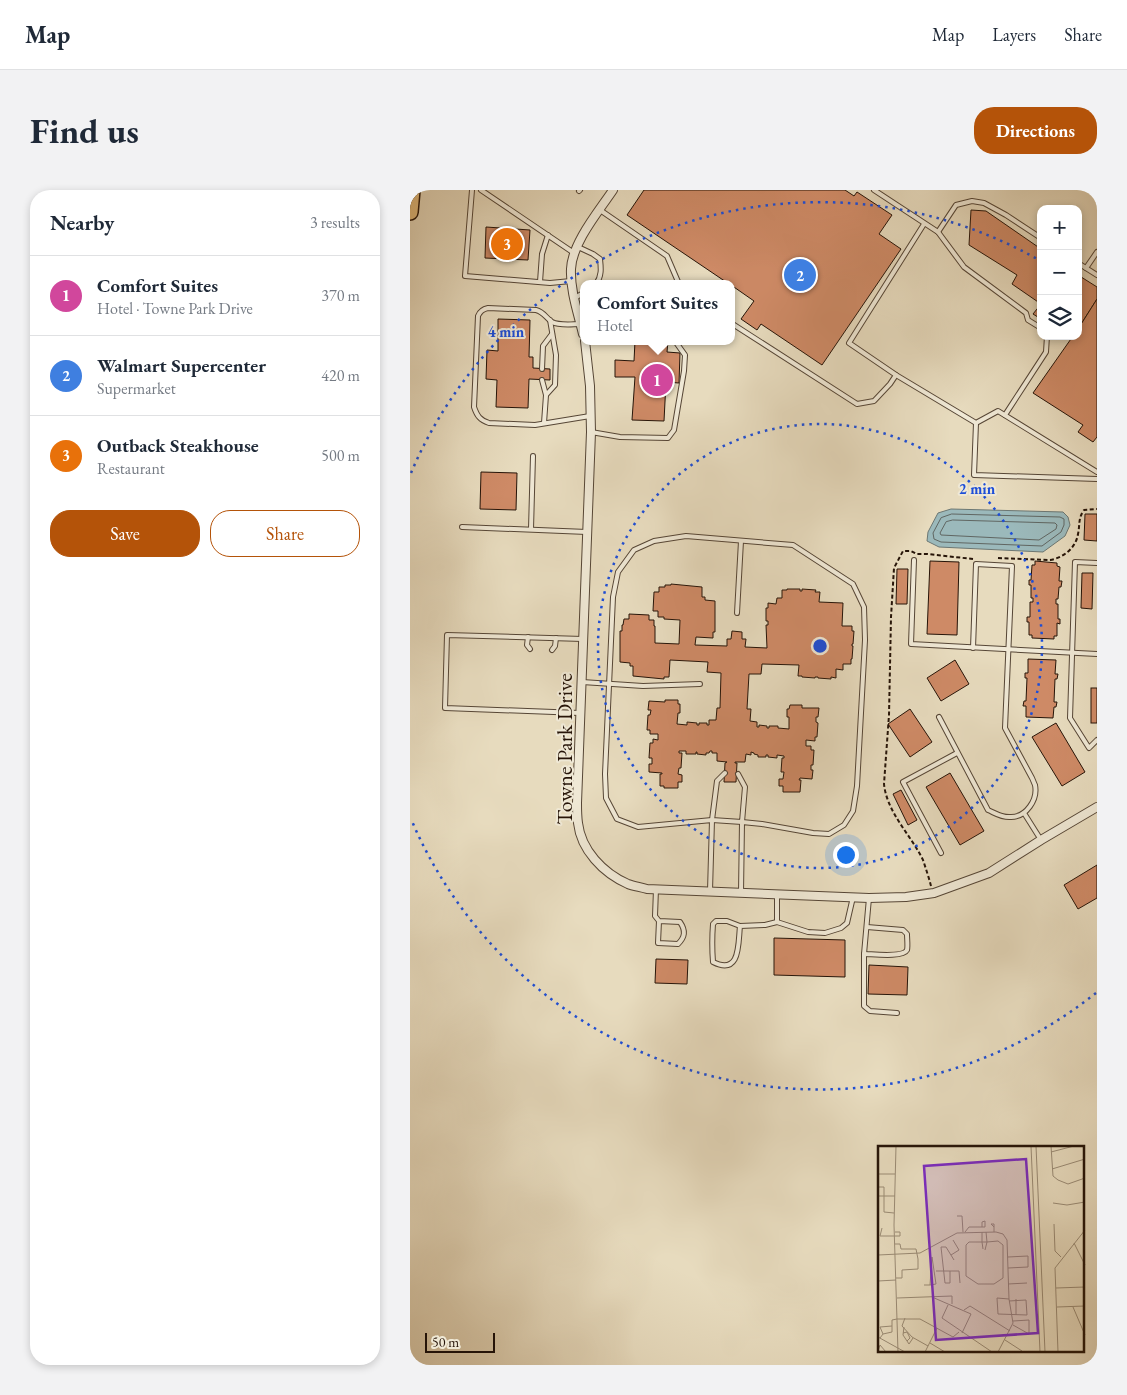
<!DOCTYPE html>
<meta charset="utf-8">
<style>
:root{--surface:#fff;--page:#f2f2f3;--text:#1f2937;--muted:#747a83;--line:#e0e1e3;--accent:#b45309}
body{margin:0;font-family:"EB Garamond",serif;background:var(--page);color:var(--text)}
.controls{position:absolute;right:15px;top:15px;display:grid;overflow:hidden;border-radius:10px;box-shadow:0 2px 8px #0003}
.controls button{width:45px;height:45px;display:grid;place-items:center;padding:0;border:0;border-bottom:1px solid var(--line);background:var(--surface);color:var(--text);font:25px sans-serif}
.scale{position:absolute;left:15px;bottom:12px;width:70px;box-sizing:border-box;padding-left:5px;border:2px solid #261408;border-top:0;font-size:14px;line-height:18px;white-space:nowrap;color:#261408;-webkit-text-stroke:4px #efe8d5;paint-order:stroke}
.you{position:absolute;left:435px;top:664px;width:18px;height:18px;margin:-12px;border:4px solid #fff;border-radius:50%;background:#1a73e8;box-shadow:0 0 0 8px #1a73e833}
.badge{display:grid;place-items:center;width:32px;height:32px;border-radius:50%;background:var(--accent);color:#fff;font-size:16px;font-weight:700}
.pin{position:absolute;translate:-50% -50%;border:2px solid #fff;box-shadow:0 1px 5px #0006}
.popup{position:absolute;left:170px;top:90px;width:155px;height:65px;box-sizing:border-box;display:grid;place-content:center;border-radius:10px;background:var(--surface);filter:drop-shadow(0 1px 4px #0005);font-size:16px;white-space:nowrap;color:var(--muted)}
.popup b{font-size:19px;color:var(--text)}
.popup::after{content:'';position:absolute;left:50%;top:100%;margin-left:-10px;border:10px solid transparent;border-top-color:var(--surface)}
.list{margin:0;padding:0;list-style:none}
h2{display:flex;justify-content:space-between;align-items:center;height:65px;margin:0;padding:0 20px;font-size:21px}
h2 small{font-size:16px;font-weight:400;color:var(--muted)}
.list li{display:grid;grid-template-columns:32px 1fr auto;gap:15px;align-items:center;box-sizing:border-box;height:80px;padding:0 20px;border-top:1px solid var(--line)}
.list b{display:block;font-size:19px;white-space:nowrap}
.list p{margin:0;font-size:16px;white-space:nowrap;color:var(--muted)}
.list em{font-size:16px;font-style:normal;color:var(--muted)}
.actions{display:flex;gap:10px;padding:15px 20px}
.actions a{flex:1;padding:11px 0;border:1px solid var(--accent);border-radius:20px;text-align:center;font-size:18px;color:var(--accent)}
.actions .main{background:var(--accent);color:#fff}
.icon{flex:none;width:28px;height:28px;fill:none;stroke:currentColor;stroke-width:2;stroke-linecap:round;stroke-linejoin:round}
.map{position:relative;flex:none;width:687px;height:1175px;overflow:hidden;border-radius:20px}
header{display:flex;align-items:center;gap:30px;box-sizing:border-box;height:70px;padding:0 25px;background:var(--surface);border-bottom:1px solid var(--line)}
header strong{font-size:24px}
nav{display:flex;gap:28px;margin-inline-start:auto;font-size:18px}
.intro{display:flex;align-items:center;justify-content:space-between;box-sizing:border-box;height:120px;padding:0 30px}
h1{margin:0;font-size:35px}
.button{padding:12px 22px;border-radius:20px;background:var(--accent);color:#fff;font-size:18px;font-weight:700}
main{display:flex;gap:30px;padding:0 30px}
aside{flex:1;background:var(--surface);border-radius:20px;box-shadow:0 2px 8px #0003}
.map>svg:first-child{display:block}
.water{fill:#9bb9bb;stroke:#6c7773}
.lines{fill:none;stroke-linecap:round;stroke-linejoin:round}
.shore{stroke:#606662;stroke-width:1}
.building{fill:#ce8a66;stroke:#261408}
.lane-casing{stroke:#564636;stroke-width:6}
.street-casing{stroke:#564636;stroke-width:10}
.highway-casing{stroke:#261408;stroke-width:18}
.path{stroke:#261408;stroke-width:2;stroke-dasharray:4 2.5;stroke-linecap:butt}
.lane{stroke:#efe8d5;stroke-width:4}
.street{stroke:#efe8d5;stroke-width:8}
.highway{stroke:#e4be7f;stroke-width:15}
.ring{fill:none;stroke:#1d4ed8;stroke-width:2.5;stroke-dasharray:2.5 5}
.labels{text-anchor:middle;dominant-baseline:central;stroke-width:4;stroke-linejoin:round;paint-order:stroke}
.street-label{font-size:22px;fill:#261408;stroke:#efe8d5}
.inset-road{fill:none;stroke:#9a8b75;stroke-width:1}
.view{fill:#7b2cbf;fill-opacity:0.15;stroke:#7b2cbf;stroke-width:2.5}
.inset-edge{fill:none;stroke:#261408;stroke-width:2.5}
.centre{fill:#1d4ed8;stroke:#efe8d5;stroke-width:2.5}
.ring-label{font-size:15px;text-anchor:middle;font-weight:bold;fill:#1d4ed8;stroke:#efe8d5;stroke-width:4;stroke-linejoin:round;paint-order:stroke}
</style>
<header>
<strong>Map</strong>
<nav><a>Map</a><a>Layers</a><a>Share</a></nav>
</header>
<div class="intro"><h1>Find us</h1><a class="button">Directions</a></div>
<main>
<aside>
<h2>Nearby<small>3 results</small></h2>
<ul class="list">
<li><span class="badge" style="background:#d1479c">1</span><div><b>Comfort Suites</b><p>Hotel · Towne Park Drive</p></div><em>370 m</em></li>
<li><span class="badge" style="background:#3f7fe0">2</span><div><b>Walmart Supercenter</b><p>Supermarket</p></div><em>420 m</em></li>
<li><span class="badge" style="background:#e8710a">3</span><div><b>Outback Steakhouse</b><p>Restaurant</p></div><em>500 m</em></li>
</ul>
<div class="actions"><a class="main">Save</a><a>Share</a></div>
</aside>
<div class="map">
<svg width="687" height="1175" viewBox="0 0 687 1175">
<rect width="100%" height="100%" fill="#e7dbbe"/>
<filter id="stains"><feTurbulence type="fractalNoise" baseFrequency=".004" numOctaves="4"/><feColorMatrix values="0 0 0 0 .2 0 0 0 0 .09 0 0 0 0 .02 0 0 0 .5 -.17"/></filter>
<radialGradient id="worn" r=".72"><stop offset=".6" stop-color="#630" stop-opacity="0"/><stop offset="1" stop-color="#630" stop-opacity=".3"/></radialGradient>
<!-- water -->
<path class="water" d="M541 319 653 322 658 327 660 335 655 346 633 362 529 357 517 351 518 342 528 323Z"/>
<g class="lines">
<!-- shore -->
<g class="shore">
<path d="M542 324 650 327 654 329V335L651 342 632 356 531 352 524 349 523 343 531 328Z"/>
<path d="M543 330 645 333 647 335 646 339 629 350 531 345 530 343 536 332Z"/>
</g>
</g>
<!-- building -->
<g class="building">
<path d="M234 0H435L444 6 447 2 482 25 469 44 491 59 412 175 351 134 347 140 331 129 344 111 321 95V94H319L217 25Z"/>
<path d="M561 20 576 21 631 59V129L623 124 631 114 602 94 607 85 559 55Z"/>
<path d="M76 37 120 40 118 70 75 68Z"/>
<path d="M668 85 687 97V109L668 139Z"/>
<path d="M687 109V247L683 252 668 242 673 235 623 203 663 146H668V139Z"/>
<path d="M88 129 120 130 119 167H123V178L140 179V190L119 189 118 218 86 217 87 190 76 189 77 160 88 161Z"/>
<path d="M225 151H258L257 162 270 163 269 193 256 192 254 231 222 230 225 187H205V170L224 171Z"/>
<path d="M71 282 107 283 106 320 70 319Z"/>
<path d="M675 324H687V351L674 350Z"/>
<path d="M520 371 549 372 547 445 517 444Z"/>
<path d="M625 371 647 373V376L650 377 649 391H652L651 397H649L648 409H646V414H648V429H650V434L647 433V446H644V449L622 448V445H619V432H617V427H620V412H623V408H621V395H619V390H621L622 375H625Z"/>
<path d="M487 379H498L497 414H486Z"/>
<path d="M672 383H683L682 419 671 418Z"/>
<path d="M261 394 292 397V407H295V410L305 411V442H303V448L286 447 285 455 317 456V449H321L322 441 332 442V449H336L335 457 357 458 356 435H358V431H356V418H358V413L366 414 367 408H372V400H377V399H390V401H392V399L406 400 405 402H410L409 412 433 413 432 436H442V441H444L443 454H442V456H443L442 469H441V474H433V480L426 479V488L421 487V489L408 488V487H405V488L392 487V486H388L389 475 352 474 351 484H339L337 519H341L340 531 347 532V537H349V535L357 536V538H359V536H368V538L379 539V527H377V519H379L380 515H392V518H409L408 527H406V532L408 533 407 547H405V551L396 550V556H401V560H404L403 575H401V580H403L402 589 390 588 389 590H391L390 602H373V596H369V589H373L374 582H371L372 568H374V566L367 565V568L358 567V565H356V567H348V565L344 564V563L341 562V565L336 564 335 572H325V573H327L326 592H314L315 573 317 572 307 571V563H302V561H300L299 563H296V565L287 564V562H286V564H276V561H269V563H272L271 578H269L268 584 272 585V592H268V598H254V596H250V584H252V583L239 582V574H242V568H239L240 553H243V549L248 550V544H240V540H237L238 525H240L241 520H238L239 511 255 512V510H268V514H270V523H268L267 534 277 535V532L287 533V535H289V533H297V535H299V530H306L307 518H310L311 483 297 482 298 472 260 470 259 487H254V489L223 486V476H220V473L210 472V441H212V435H213L214 429H219V424L239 425V430H244V436H245V453L269 454 270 430 254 429V427H248V421H243L244 402H249V397H255V395H261Z"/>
<path d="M618 469 646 470 645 484H648L647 489H645L644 512H647L646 517H644L643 528 616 527V516H613L614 511H616L617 488H615V483H618Z"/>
<path d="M545 470 559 494 531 511 517 488Z"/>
<rect x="681" y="498" width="6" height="35"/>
<path d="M500 519 522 552 500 567 478 534Z"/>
<path d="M646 533 675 582 652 596 622 547Z"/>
<path d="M540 583 574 641 550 655 516 597Z"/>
<path d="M491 600 507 630 498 635 483 604Z"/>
<path d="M687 675V708L668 719 654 695Z"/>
<path d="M364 748 435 750V787L364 785Z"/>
<path d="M246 769 278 770 277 794 245 793Z"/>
<path d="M459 775 498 777 497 805 458 804Z"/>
</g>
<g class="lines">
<!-- lane casing -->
<g class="lane-casing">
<g id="lane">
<path d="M62 0 55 86 140 93 161 91"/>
<path d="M71 0 164 63"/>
<path d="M464 0 528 42 554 77 616 123 618 130 631 138"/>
<path d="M169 1 170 0"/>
<path d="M190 20 257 66 269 94"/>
<path d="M514 34 439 153 486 185 566 233 588 221 687 282"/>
<path d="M528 42 546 15 562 11 574 13 596 25 631 48"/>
<path d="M168 57 183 64 190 69C191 78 192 86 186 94"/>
<path d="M668 73 687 85"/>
<path d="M676 78 687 62"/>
<path d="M130 92 132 64 138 45"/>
<path d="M165 108 173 103"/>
<path d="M321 133 447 214 464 211 480 194 486 185"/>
<path d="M171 134C162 134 150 136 142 132 136 128 134 122 126 120L78 118C73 119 70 121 68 126L64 217C67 226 70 230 79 233L125 235 180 226"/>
<path d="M132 179 133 156 142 144"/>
<path d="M132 190 136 205"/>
<path d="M595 225 636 162 637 146"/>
<path d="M134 233 136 205 145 195 146 165 140 130"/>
<path d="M566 233 564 285 687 289"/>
<path d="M181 242 210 247 258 248 264 240 274 181 275 165 265 151"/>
<path d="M52 337 177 342"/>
<path d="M121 339 123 266"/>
<path d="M504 370 501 454 687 464"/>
<path d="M687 373 665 372 660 528 679 558 687 550"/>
<path d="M327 423 331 351"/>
<path d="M118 447 117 455 120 459"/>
<path d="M142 460 145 456 146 448"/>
<path d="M172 492 233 496 290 494"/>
<path d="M170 523 35 518 37 445 173 449"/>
<path d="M529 527 578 620C585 623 592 628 601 627 616 627 628 610 625 595 624 593 623 590 622 588L595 538 602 376 566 374 563 458"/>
<path d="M315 583 307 591 302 630 332 632 335 597 328 584"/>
<path d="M614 623 631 650"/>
<path d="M531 663 493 592 547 563"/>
<path d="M246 699 245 726 249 731 248 753 268 754C275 747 276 741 270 732L249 731"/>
<path d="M300 701 302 630 228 637 207 629 196 608 195 584 203 407 208 382 224 360 244 351 276 346 383 355 443 394 454 417 455 450 447 596 443 621 434 635 419 644 403 643 352 634 332 632 331 703"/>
<path d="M459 708 454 764V816L460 821 487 823"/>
<path d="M367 732V704"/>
<path d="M330 736C328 753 331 786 303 772 302 759 302 747 303 734L306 731H317L330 736 355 735 367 732 398 742 415 743 431 738 437 733 443 707"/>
<path d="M454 764C462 764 493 768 497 760 498 756 497 749 497 744L493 740 457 737"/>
</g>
</g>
<!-- street casing -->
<g class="street-casing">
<g id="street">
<path d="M173 144C168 123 160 100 161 79 162 53 189 21 203 0"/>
<path d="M175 151 180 196 181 242 167 613C167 620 167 626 168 633 171 660 193 683 218 694 223 696 230 697 237 699L459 708 496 707 524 703 579 683 631 650 687 617"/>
</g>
</g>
<!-- highway casing -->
<g class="highway-casing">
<path id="highway" d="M0 22 2 0"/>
</g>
<!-- path -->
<g class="path">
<path d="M588 368 640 370C653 368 666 358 668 344 670 335 668 328 674 320L687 319"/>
<path d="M521 696C519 688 516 679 513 670 501 645 477 623 474 594L479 525 481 427 484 378 493 361H501L507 364H517L563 369"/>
</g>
<!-- lane -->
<use href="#lane" class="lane"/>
<!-- street -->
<use href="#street" class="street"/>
<!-- highway -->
<use href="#highway" class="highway"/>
</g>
<!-- distance rings -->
<g class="ring">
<circle cx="410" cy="456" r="222"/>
<path d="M686 803A444 444 0 0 1 1 629M1 283A444 444 0 0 1 629 70"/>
</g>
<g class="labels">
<!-- street labels -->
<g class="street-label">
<text transform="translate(154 559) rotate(-90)">Towne Park Drive</text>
</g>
</g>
<!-- overview -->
<g transform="translate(468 956)">
<rect width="206" height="206" fill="#e7dbbe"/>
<path class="inset-road" d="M18 0 16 79 20 206M153 0 162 206M158 0 167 206M173 0 175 30 180 34 190 38 207 32M173 6 196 0M174 23 207 13M0 28H17M0 41H6V50H0M175 57 189 59 207 56M16 67 6 66V50H17M79 70H84L85 86M176 78 177 105 183 111M116 81 113 78H116V86M4 82 2 90H22V86H17M87 86 91 81H107V75L104 76V81M104 86V96H91L88 99V130L100 138H116L125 132V99L120 95 109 96 108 86M196 97 207 119M17 98H22L23 103H38L40 113V123L24 124V132H18M105 103 104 96H109L107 104M0 109 42 107 79 87 118 86 125 88 129 94 131 153 135 177 120 206M73 109 81 104 75 94M130 111 150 110V121L130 122M58 125H81L82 137M72 125V137H67L63 101H68L76 114M0 135 18 134M130 138 149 137M46 139H52L58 138 54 111 52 139M178 142 207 141M54 151 93 168 84 187M19 152 74 150V158M131 153 119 152 120 168 149 169 148 154 131 155M138 153V169M70 159 64 172 114 206M179 161 207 160M195 161 207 189M86 164 92 160 132 185M27 172 24 180 34 191 50 200M135 179 151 188V174L135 175M26 181 25 189 31 198 35 192M25 187 29 186 32 192 29 195M5 188 2 181 14 180M0 191 27 206M2 192 5 188 14 186V174L19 173H42L75 191 81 186M127 194 144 205M52 197 67 206M0 205 2 199 8 206M47 206 59 182M180 206 177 122 207 84"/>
<path class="view" d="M148 13 160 187 58 194 46 20Z"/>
<rect width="206" height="206" class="inset-edge"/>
</g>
<circle cx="410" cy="456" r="8" class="centre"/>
<g class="ring-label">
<text x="96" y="147">4 min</text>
<text x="567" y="304">2 min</text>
</g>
<rect width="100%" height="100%" filter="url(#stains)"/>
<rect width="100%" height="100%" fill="url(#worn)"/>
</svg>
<div class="controls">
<button>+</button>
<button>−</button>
<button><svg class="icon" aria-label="layers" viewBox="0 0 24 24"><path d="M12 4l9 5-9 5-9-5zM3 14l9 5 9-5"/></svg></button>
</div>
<div class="scale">50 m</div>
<div class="you"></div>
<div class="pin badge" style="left:247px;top:190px;background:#d1479c">1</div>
<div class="popup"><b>Comfort Suites</b>Hotel</div>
<div class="pin badge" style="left:390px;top:85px;background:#3f7fe0">2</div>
<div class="pin badge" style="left:97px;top:54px;background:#e8710a">3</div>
</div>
</main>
